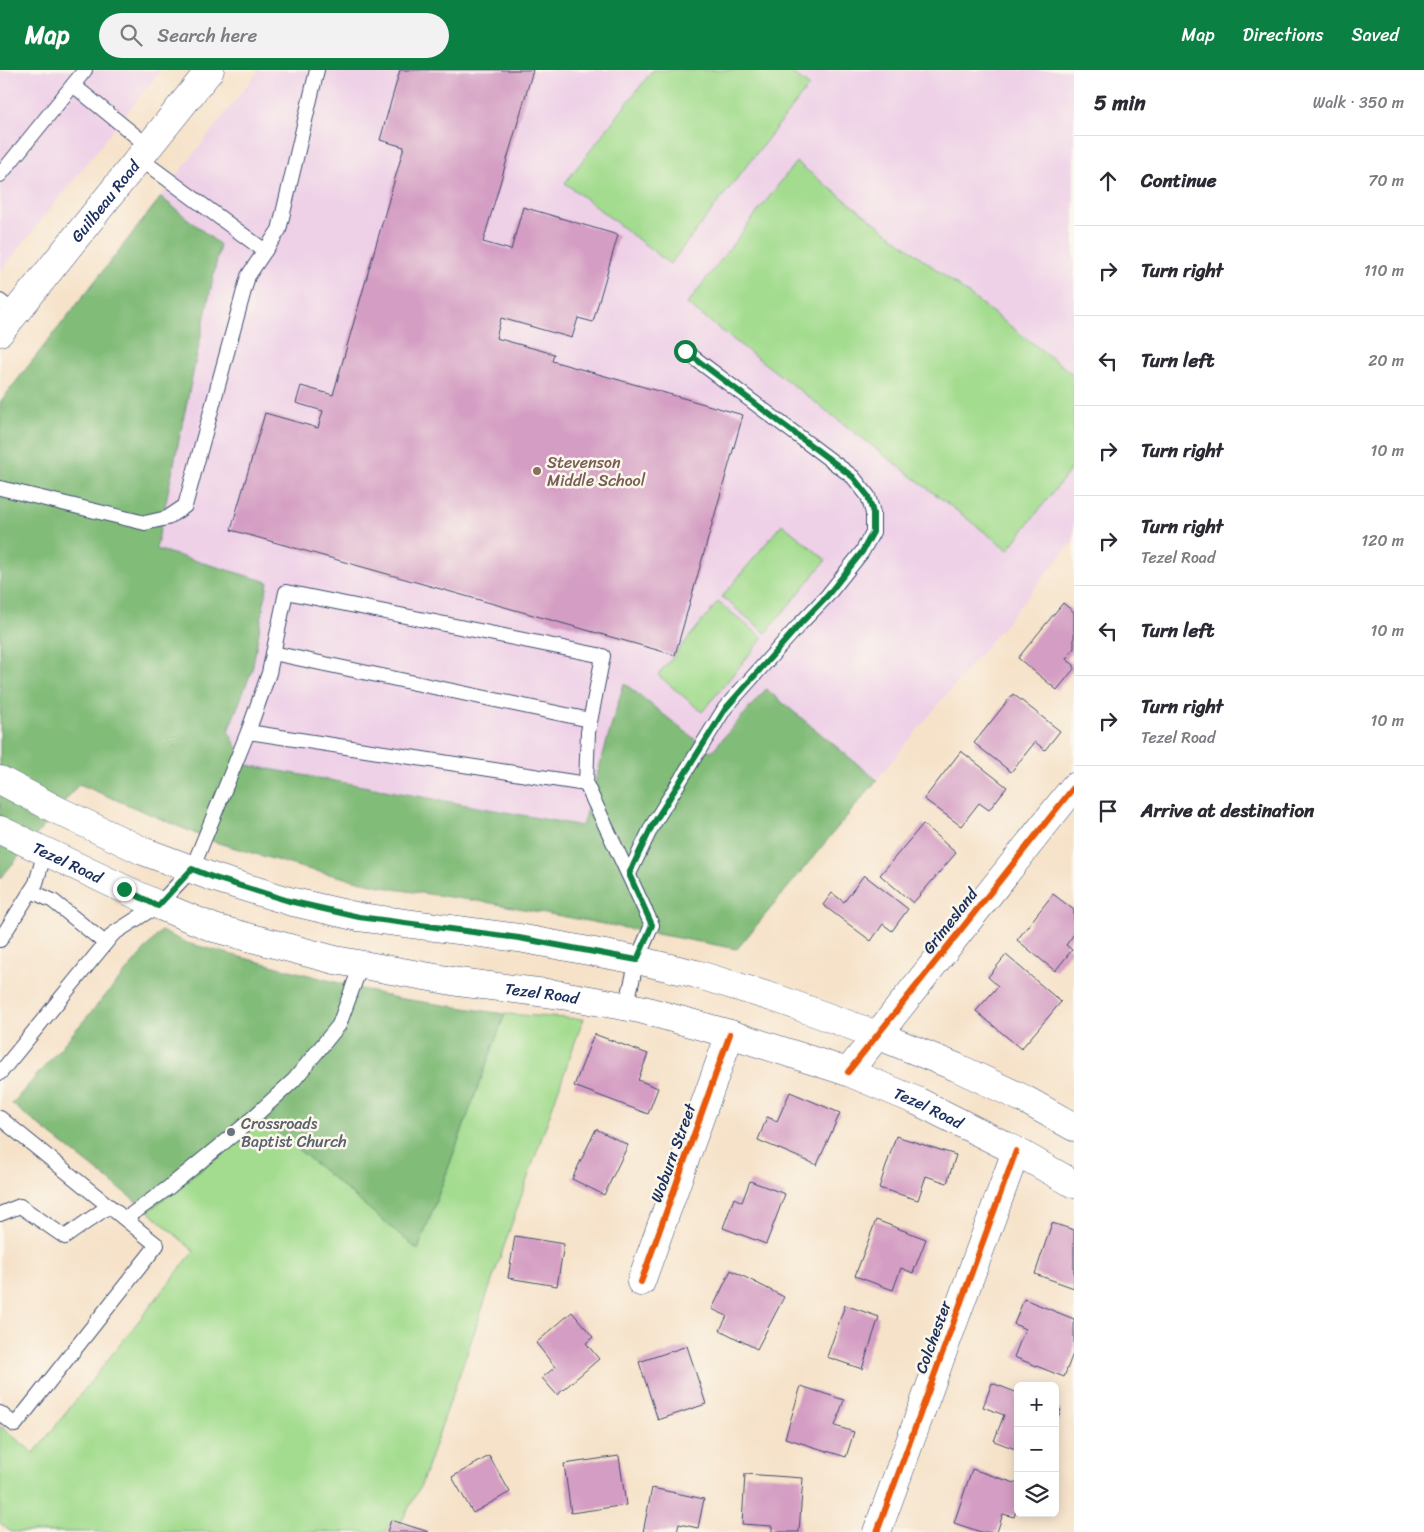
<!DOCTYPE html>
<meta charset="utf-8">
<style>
:root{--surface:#fff;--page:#f2f2f3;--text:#2b2b33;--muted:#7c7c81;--line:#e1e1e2;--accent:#0b8043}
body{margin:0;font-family:Sriracha,sans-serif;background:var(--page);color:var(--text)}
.controls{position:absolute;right:15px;bottom:15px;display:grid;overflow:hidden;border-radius:8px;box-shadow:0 2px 12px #0003}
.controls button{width:45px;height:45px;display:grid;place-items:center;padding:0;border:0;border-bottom:1px solid var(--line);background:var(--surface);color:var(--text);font:25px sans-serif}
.stop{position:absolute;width:15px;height:15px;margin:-11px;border:4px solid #0b8043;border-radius:50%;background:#fff}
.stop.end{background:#0b8043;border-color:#fff;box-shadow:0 1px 5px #0008}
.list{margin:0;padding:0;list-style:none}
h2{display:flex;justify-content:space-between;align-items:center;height:65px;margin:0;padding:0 20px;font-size:21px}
h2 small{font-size:16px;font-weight:400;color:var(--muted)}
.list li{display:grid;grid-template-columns:32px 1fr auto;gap:15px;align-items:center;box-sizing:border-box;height:90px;padding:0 20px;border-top:1px solid var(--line)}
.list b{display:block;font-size:19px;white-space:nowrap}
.list p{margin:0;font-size:16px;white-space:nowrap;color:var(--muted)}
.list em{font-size:16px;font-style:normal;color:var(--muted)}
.icon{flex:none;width:28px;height:28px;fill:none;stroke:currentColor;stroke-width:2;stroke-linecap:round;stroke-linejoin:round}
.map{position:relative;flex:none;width:1074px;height:1462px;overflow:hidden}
header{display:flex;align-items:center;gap:30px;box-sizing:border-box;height:70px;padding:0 25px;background:var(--accent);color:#fff}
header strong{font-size:24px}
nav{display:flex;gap:28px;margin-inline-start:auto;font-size:18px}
.search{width:350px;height:45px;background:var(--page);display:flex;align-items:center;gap:12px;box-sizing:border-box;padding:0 18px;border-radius:28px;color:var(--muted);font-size:19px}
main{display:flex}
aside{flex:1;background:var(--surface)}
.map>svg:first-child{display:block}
.built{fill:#eed0e7}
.green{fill:#a3dc8e;stroke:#5f8676}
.forest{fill:#82bc79;stroke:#4e766c}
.building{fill:#d49dc3}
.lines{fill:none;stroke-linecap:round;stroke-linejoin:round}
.service-casing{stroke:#3c4a6e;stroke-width:16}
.minor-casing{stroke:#3c4a6e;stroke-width:29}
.secondary-casing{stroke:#3c4a6e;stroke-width:29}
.service{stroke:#fff;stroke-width:14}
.minor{stroke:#fff;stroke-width:28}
.secondary{stroke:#fff;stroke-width:28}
.cycleway-casing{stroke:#fbf7ec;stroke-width:9}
.cycleway{stroke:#e8590c;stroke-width:6}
.route{stroke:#0b8043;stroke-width:6}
.education-dot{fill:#8d6e63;stroke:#fbf7ec;stroke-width:2}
.worship-dot{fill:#6b7280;stroke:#fbf7ec;stroke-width:2}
.labels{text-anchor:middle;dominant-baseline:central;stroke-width:5;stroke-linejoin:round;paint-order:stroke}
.street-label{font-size:16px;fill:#1b2f5e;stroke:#fbf7ec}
.education-label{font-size:16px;fill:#785e54;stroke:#fbf7ec;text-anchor:start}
.worship-label{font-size:16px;fill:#5b616d;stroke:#fbf7ec;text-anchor:start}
</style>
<header>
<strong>Map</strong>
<div class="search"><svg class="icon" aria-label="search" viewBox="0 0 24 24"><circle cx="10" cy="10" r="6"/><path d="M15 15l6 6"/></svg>Search here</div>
<nav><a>Map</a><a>Directions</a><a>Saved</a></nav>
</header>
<main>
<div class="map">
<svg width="1074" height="1462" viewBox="0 0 1074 1462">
<rect width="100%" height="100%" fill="#fbf7ec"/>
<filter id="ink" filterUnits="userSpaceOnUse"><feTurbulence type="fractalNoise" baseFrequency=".02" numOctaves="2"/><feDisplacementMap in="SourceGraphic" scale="10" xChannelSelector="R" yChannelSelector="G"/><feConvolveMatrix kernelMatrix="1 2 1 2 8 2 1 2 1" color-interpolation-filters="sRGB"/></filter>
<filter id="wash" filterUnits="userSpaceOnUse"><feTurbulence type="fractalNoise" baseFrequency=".0096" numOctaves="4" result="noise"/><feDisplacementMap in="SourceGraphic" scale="20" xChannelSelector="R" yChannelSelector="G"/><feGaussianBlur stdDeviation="1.12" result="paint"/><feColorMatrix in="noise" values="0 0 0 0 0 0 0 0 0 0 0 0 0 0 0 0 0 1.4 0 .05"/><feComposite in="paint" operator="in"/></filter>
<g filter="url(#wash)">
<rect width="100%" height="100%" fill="#f6e2c9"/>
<!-- built -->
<g class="built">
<path d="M0 0H161L0 202Z"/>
<path d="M259 0H1074V470L737 879 491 833 393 819 303 798 215 773 0 332Z"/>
</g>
<!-- green -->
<g class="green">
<path d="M653 0H788L809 16 670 194 565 113Z"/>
<path d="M796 92 1074 305V395L1008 480 687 234Z"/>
<path d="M782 454 826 490 766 563 722 527Z"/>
<path d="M718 532 763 568 702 642 658 605Z"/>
<path d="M505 944 583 949 421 1415 396 1462H11L0 1453V1356L34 1383 194 1181 148 1141 217 1087 262 1049 418 1180Z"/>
</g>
<!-- forest -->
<g class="forest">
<path d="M161 127 220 175 156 479 268 512 252 600 228 661 247 695 582 756 624 613 711 682 766 619 877 710 737 879 491 833 393 819 303 798 215 772 79 714 0 809V332Z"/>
<path d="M161 861 187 873 396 928 505 944 418 1180 262 1049 217 1087 148 1141 12 1034Z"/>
</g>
<g id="blocks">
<!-- building -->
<g class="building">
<path d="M400 0H533L483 172 511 180 523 137 618 165 593 252 578 248 572 268 501 248 496 268 554 284 552 291 743 345 675 585 231 460 265 343 318 358 323 341 296 333 301 316 333 325 404 77 380 70Z"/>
<path d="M1063 533 1074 542V578L1066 589 1074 595V599L1057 620 1018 588Z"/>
<path d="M1013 624 1060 661 1045 680 1035 672 1011 702 974 673Z"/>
<path d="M961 681 1007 717 989 740 979 733 961 756 924 729Z"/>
<path d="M923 754 956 783 913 833 880 805Z"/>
<path d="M864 805 908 839 892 861 883 854 871 871 823 835 832 823 844 832Z"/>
<path d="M1053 824 1074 840V864L1066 875 1072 880 1055 901 1017 870Z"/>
<path d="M1006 885 1061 932 1021 979 976 941 998 916 988 907Z"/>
<path d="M594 964 648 984 638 1010 658 1018 648 1044 574 1016Z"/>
<path d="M790 1022 840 1043 817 1095 758 1070 767 1047 777 1051Z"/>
<path d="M596 1059 628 1075 604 1125 572 1109Z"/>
<path d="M896 1066 956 1085 947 1113 926 1106 918 1130 879 1118Z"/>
<path d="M750 1111 785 1124 766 1174 723 1158 734 1128 742 1132Z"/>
<path d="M876 1150 926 1169 913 1203 901 1198 893 1220 855 1206Z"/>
<path d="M1052 1153 1074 1160V1218L1035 1204Z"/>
<path d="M515 1166 564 1174 557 1216 508 1208Z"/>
<path d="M731 1200 784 1227 757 1279 720 1260 727 1246 712 1239Z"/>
<path d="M1024 1229 1074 1249V1281L1064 1307 1014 1287 1025 1259 1014 1254Z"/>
<path d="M845 1235 879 1247 862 1299 827 1287Z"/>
<path d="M572 1242 593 1267 586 1273 599 1289 557 1325 542 1308 555 1297 536 1273Z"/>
<path d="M687 1276 706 1334 658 1350 639 1292Z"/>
<path d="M992 1313 1018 1323V1380L994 1371 1004 1345 983 1337Z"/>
<path d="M801 1316 844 1330 835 1356 854 1362 846 1387 785 1368Z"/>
<path d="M1055 1338 1061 1340 1055 1354Z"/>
<path d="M489 1386 510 1422 473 1443 452 1407Z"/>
<path d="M619 1386 626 1435 571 1443 564 1394Z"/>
<path d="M972 1399 1018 1414V1435L1014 1447 1003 1444 997 1462H981L954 1453Z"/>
<path d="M745 1404 803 1408 799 1462H772V1456L742 1454Z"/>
<path d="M652 1418 704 1429 698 1458 679 1454 677 1462H643Z"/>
<path d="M391 1450 429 1462H387Z"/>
</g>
</g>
</g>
<g filter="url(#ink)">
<use href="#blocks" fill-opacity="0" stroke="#3c4a6e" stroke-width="1"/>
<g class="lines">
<!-- service casing -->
<g class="service-casing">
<g id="service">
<path d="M73 15 148 76"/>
<path d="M139 88 265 181"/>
<path d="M0 105 85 0"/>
<path d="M0 231 15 243"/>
<path d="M0 418 145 453 167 448 185 436 248 206 279 160 317 0"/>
<path d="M273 583 590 650"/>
<path d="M248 662 586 714"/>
<path d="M629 804 652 756 725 638 801 553 827 526 862 482 873 462V443L868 426 853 407 685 281"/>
<path d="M31 821 53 831 105 873"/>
<path d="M0 870 36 813 45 782"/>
<path d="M0 1003 113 864 158 835 192 799 248 662 269 603 286 522 603 586 588 662 586 714 652 855 637 890 626 937"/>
<path d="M0 1048 157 1175 15 1355 0 1343"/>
<path d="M0 1144 20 1136 65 1167 109 1136"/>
<path d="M125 1149 168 1118 245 1055 294 1010 339 955 361 895"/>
</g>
</g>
<!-- minor casing -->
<g class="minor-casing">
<g id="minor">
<path d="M848 1002 1074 717"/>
<path d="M641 1212 730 964"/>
<path d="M877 1462 1016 1081"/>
</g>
</g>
<!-- secondary casing -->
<g class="secondary-casing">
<g id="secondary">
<path id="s1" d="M0 262 210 0"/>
<path d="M0 710 55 739 143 781 215 808 289 831 359 847 519 868 637 890 696 904 781 930 877 965 956 997 1024 1029 1074 1057"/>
<path id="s2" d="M0 760 158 835 214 858 335 890 458 912 562 925 640 939 730 964 848 1002 917 1031 1016 1081 1074 1114"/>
</g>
</g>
<!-- service -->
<use href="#service" class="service"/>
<!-- minor -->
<use href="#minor" class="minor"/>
<!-- secondary -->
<use href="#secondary" class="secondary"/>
<!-- cycleway casing -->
<g class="cycleway-casing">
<g id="cycleway">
<path d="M848 1002 1074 717"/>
<path d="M641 1212 730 964"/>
<path d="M877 1462 1016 1081"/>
</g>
</g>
<!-- cycleway -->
<use href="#cycleway" class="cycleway"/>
</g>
</g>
<g class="lines" filter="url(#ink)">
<!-- route -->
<path class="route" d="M124 819 158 836 192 799 215 808 289 831 359 847 519 868 637 890 652 855 629 804 652 756 726 638 801 553 827 526 862 482 873 462V443L868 426 853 407 685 281"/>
</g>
<!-- markers -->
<circle class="education-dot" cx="537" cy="401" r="5"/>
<circle class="worship-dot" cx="231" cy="1062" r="5"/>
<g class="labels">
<!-- street labels -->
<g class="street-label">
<text stroke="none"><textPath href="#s1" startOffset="168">Guilbeau Road</textPath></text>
<text stroke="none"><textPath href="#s2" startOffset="75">Tezel Road</textPath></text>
<text transform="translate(950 851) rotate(-52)">Grimesland</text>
<text stroke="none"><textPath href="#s2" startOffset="570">Tezel Road</textPath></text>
<text stroke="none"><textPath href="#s2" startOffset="975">Tezel Road</textPath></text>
<text transform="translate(673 1083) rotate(-70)">Woburn Street</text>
<text transform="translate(933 1267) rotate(-70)">Colchester</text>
</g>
<!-- education labels -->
<g class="education-label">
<text x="547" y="392">Stevenson<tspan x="547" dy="18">Middle School</tspan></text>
</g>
<!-- worship labels -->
<g class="worship-label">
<text x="241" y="1053">Crossroads<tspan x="241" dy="18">Baptist Church</tspan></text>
</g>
</g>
</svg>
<div class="controls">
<button>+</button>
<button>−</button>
<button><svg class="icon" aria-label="layers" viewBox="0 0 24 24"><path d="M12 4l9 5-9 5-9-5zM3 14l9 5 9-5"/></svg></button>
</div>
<div class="stop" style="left:685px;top:281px"></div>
<div class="stop end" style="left:124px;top:819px"></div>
</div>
<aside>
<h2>5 min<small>Walk · 350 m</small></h2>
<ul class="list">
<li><svg class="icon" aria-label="ahead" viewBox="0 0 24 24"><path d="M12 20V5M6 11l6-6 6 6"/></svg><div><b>Continue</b></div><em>70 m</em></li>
<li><svg class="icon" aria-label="right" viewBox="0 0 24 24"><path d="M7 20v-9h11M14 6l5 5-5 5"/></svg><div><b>Turn right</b></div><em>110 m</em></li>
<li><svg class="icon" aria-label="left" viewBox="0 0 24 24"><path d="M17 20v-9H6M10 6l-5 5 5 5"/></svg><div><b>Turn left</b></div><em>20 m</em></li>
<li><svg class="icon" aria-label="right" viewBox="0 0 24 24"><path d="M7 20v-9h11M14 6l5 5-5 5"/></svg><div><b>Turn right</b></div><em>10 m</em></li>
<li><svg class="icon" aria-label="right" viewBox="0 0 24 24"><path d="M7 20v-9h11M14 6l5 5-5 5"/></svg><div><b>Turn right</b><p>Tezel Road</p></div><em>120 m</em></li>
<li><svg class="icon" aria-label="left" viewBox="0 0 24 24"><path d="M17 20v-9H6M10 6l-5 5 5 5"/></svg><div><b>Turn left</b></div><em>10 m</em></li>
<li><svg class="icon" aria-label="right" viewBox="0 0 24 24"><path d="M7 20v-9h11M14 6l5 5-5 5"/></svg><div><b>Turn right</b><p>Tezel Road</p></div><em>10 m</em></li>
<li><svg class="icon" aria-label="arrive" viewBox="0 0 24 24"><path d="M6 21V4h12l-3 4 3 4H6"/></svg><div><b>Arrive at destination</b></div></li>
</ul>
</aside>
</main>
